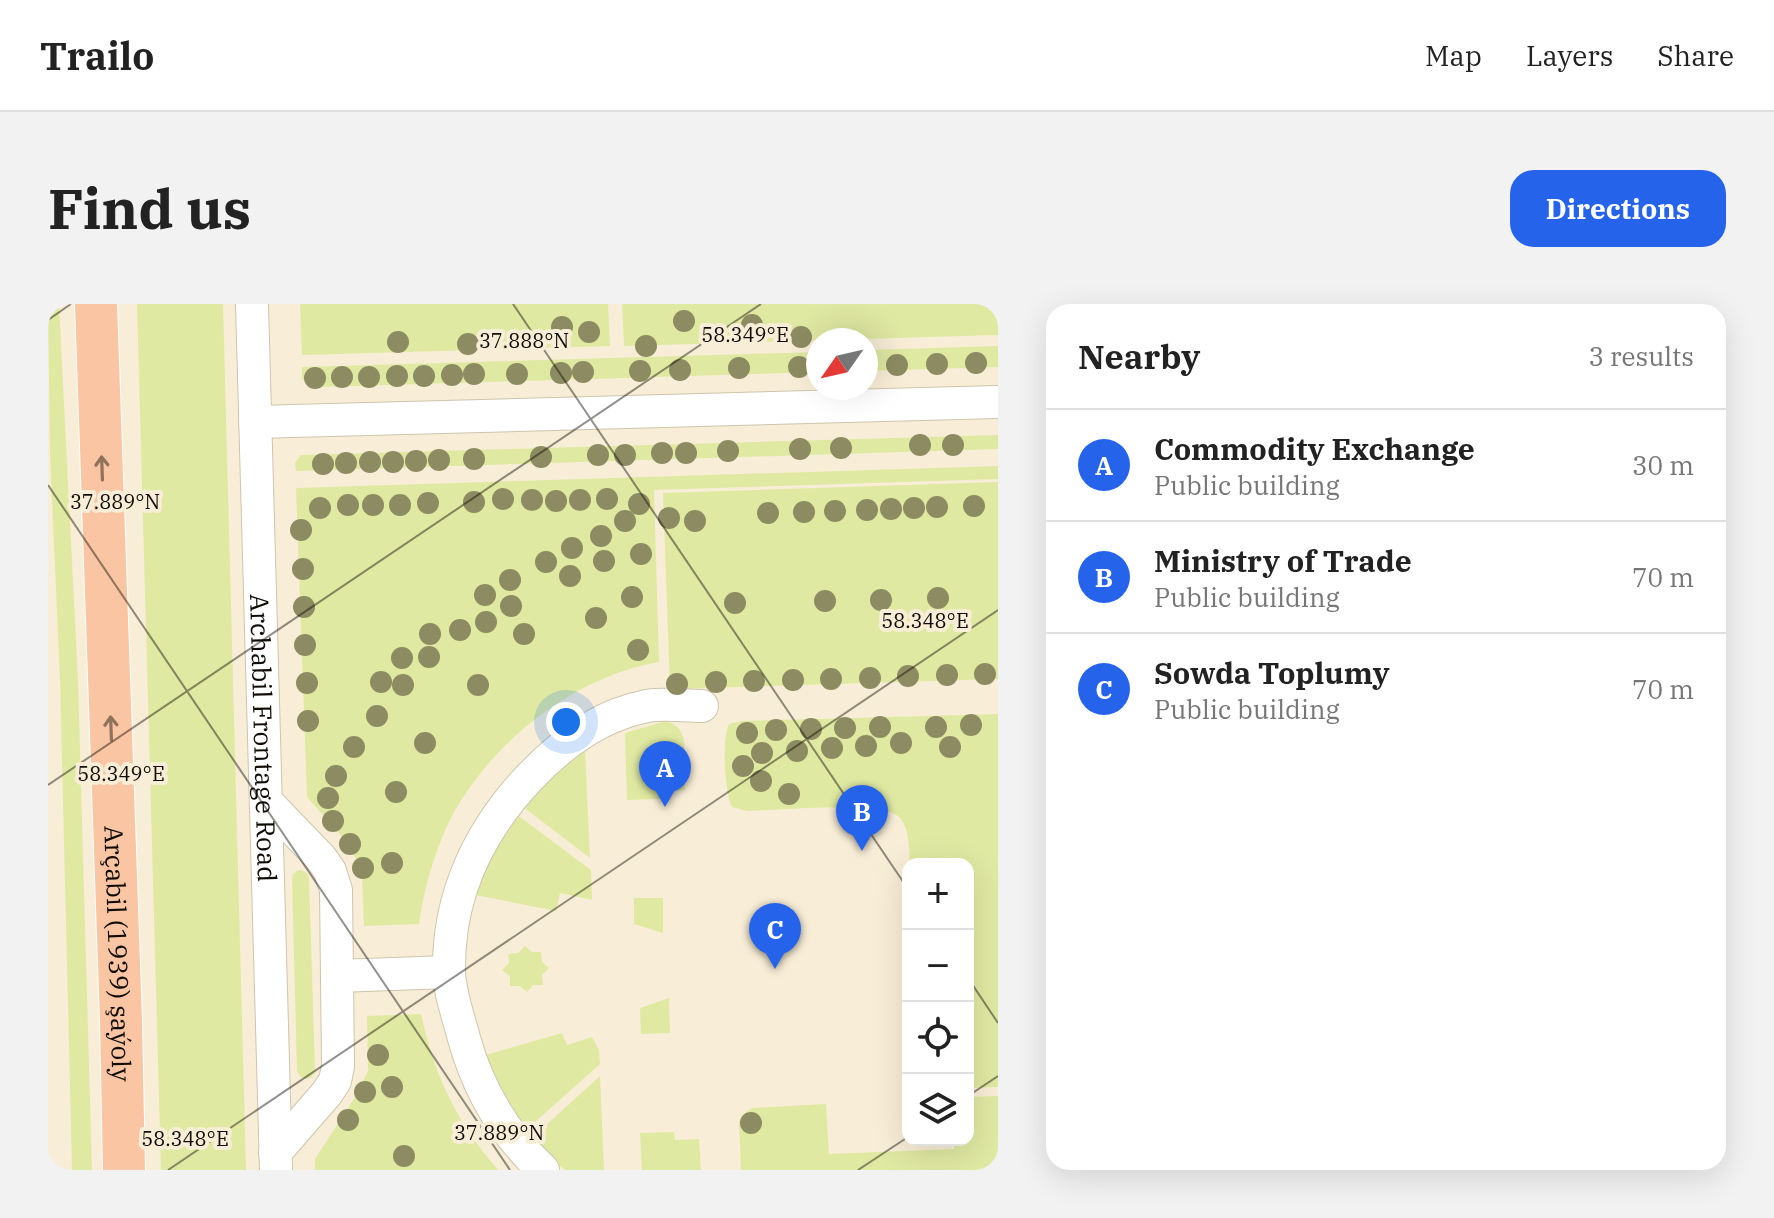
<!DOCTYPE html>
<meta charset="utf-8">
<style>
:root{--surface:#fff;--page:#f2f2f2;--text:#222;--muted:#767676;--line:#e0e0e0;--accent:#2563eb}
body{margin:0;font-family:"IBM Plex Serif",serif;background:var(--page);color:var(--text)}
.controls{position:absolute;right:24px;bottom:24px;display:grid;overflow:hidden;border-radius:16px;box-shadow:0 8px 32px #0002}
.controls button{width:72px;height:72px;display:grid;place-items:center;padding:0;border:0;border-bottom:2px solid var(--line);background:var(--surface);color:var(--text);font:40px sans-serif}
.compass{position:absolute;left:758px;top:24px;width:72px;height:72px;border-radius:50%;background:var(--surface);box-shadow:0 8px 32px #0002;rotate:236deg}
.you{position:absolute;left:518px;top:418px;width:28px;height:28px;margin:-20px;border:6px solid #fff;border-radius:50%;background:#1a73e8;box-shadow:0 0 0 12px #1a73e833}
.badge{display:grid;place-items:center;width:52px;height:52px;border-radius:50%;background:var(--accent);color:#fff;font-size:26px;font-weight:700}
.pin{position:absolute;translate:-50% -66px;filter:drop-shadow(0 2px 4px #0008)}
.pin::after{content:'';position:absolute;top:42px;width:28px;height:24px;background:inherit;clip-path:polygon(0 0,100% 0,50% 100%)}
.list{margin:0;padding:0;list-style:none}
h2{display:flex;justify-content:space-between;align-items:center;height:104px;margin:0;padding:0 32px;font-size:34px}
h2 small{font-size:26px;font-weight:400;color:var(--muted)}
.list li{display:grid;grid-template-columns:52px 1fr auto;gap:24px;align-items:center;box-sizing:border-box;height:112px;padding:0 32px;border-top:2px solid var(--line)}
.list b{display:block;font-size:30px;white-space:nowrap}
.list p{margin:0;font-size:26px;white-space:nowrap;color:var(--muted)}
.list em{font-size:26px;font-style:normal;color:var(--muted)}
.icon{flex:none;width:44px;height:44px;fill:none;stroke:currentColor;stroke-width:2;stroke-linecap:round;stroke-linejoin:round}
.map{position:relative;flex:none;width:950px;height:866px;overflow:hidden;border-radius:24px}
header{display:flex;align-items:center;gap:48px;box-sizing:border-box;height:112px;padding:0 40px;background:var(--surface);border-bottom:2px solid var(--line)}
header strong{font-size:38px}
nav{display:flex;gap:44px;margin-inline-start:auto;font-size:28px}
.intro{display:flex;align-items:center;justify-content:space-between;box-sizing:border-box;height:192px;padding:0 48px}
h1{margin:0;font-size:56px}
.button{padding:20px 36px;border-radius:24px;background:var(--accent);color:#fff;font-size:28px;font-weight:700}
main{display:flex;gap:48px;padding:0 48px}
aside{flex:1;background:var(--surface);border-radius:24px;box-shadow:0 8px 32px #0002}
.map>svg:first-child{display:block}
.green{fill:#e0e9a2}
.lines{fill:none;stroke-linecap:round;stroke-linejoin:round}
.minor-casing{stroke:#cec5ae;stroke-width:34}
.major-casing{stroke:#fff;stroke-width:44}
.minor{stroke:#fff;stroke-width:32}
.major{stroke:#fac5a3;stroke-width:42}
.tree{fill:#8d8b61}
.oneway{stroke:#91725c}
.ticks{fill:none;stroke:#100c05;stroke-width:2;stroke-opacity:0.45}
.labels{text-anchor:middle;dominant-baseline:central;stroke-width:8;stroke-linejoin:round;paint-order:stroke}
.street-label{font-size:26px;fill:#100c05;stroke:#f8eed7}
.ticks-label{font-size:20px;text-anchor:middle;fill:#100c05;stroke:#f8eed7;stroke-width:8;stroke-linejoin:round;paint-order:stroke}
</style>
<header>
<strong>Trailo</strong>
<nav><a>Map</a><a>Layers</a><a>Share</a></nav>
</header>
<div class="intro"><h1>Find us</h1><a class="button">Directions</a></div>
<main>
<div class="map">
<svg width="950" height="866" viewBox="0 0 950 866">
<rect width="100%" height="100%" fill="#f8eed7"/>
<!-- green -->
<g class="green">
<path d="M0 0H11L30 376 44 866H24L12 375 2 151Z"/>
<path d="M89 0H175L198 866H113Z"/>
<path d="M252 0H560L562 42 254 51Z"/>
<path d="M574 0H950V31L576 42Z"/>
<path d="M950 42V63L818 67V46Z"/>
<path d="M770 48V68L275 83 264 81 254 75V63Z"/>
<path d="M950 131V145L248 167 247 159 253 151Z"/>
<path d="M950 162V175L606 186 611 358C524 373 439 441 400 520 385 552 376 586 371 620L316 622 314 574 310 558 296 535 259 493 248 184Z"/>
<path d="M950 178V375L622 385 615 189Z"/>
<path d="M950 410V783L920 784V560H862C861 545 862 523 850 512 832 497 727 506 699 507L684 503C676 487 674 435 681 420L694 417Z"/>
<path d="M618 417C629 421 633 425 636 436L637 486H612V495L579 496 577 429Z"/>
<path d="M537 445 542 554 474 502 502 471Z"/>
<path d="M468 510 543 566 544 596 512 589 508 607 428 591 445 548Z"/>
<path d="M250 566C256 566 259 568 261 574L267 767C264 778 253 777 249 767L244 575 245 570Z"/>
<path d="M586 594H615V629L586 620Z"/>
<path d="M477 642 484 648H493L494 658 501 664 494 671 495 681H485L479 688 472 682H462V672L454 666 461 659 460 650 470 649Z"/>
<path d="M621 694 622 729 593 730 592 704Z"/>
<path d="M373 710C387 773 408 817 450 866H267V855L309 790 320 767 319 712Z"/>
<path d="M514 729 519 741 544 733 551 746 552 760 477 827 456 797 434 752Z"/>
<path d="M552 772 556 866H517L496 848 484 834Z"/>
<path d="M950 792V866H693L691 817 694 811 704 804 778 800 781 850 906 845V836H920V793Z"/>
<path d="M626 828 627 836 651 835 653 866H594L592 829Z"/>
</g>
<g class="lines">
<!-- minor casing -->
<g class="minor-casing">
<g id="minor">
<path id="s1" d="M204 0 228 866"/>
<path d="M207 118 950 98"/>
<path d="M218 497 273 554 282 567 288 586 290 762 287 777 279 789 227 849"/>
<path d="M289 672 401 668"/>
<path d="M495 866C456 830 429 783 415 731 410 711 401 687 401 666 400 592 431 527 481 474 513 440 552 411 599 402 616 399 636 402 654 402"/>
</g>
</g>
<!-- major casing -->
<g class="major-casing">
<g id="major">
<path id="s2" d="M48 0 73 717 76 866"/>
</g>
</g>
<!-- minor -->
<use href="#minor" class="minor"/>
<!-- major -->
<use href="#major" class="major"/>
</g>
<!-- trees -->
<g class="tree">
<circle cx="636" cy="17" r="11"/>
<circle cx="704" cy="21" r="11"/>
<circle cx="514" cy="23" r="11"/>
<circle cx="541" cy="28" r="11"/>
<circle cx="753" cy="33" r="11"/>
<circle cx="350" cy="38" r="11"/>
<circle cx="420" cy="40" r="11"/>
<circle cx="598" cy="42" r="11"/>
<circle cx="928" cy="59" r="11"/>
<circle cx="889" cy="60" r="11"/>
<circle cx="849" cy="61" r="11"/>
<circle cx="751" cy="63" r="11"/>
<circle cx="691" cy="64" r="11"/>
<circle cx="632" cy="66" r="11"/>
<circle cx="592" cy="67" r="11"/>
<circle cx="535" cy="68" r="11"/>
<circle cx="513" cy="69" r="11"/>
<circle cx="426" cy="70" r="11"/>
<circle cx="469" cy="70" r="11"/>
<circle cx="404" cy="71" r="11"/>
<circle cx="349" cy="72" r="11"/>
<circle cx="376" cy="72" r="11"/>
<circle cx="294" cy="73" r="11"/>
<circle cx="321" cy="73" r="11"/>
<circle cx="267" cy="74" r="11"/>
<circle cx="872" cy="141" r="11"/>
<circle cx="905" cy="141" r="11"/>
<circle cx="793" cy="144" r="11"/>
<circle cx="752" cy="145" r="11"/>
<circle cx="680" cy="147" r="11"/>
<circle cx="614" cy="149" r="11"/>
<circle cx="638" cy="149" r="11"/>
<circle cx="550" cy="151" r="11"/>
<circle cx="577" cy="151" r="11"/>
<circle cx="493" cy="153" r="11"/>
<circle cx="426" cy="155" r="11"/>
<circle cx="391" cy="156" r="11"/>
<circle cx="368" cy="157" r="11"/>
<circle cx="322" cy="158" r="11"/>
<circle cx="345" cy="158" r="11"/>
<circle cx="298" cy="159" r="11"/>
<circle cx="275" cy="160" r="11"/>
<circle cx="455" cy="195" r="11"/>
<circle cx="559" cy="195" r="11"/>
<circle cx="484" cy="196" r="11"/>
<circle cx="532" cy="196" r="11"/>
<circle cx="508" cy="197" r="11"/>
<circle cx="426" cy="198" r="11"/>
<circle cx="380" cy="199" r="11"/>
<circle cx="591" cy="200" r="11"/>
<circle cx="300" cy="201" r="11"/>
<circle cx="325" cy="201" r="11"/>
<circle cx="352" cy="201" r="11"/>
<circle cx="926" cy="202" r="11"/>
<circle cx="889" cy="203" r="11"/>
<circle cx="272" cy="204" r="11"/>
<circle cx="866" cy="204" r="11"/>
<circle cx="843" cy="205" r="11"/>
<circle cx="819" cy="206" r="11"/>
<circle cx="787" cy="207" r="11"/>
<circle cx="756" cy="208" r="11"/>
<circle cx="720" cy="209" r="11"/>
<circle cx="621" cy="214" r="11"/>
<circle cx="577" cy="217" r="11"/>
<circle cx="647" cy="217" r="11"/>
<circle cx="253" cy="226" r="11"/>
<circle cx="553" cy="232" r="11"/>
<circle cx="524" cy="244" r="11"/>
<circle cx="593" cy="250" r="11"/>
<circle cx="556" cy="257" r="11"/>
<circle cx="498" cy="258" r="11"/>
<circle cx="255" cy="265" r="11"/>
<circle cx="522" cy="272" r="11"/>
<circle cx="462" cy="276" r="11"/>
<circle cx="437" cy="291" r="11"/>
<circle cx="584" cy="293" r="11"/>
<circle cx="890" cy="294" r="11"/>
<circle cx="833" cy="296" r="11"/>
<circle cx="777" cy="297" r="11"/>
<circle cx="687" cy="299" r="11"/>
<circle cx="463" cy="302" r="11"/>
<circle cx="256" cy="303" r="11"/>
<circle cx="548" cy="314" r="11"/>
<circle cx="438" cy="318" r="11"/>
<circle cx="412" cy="326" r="11"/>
<circle cx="382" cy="330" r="11"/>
<circle cx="476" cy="330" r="11"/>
<circle cx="257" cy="341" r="11"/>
<circle cx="590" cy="346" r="11"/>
<circle cx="381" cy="353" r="11"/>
<circle cx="354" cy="354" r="11"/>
<circle cx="937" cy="370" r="11"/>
<circle cx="899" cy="371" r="11"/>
<circle cx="860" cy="372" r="11"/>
<circle cx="822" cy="374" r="11"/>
<circle cx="783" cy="375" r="11"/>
<circle cx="745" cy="376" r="11"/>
<circle cx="706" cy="377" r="11"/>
<circle cx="333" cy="378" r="11"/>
<circle cx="668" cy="378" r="11"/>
<circle cx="259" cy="379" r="11"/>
<circle cx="629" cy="380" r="11"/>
<circle cx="355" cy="381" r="11"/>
<circle cx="430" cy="381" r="11"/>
<circle cx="329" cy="412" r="11"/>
<circle cx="260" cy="417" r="11"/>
<circle cx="923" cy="421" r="11"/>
<circle cx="832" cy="423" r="11"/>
<circle cx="888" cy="423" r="11"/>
<circle cx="797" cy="424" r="11"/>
<circle cx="763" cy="425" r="11"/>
<circle cx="728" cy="426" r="11"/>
<circle cx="699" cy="429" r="11"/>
<circle cx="377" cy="439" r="11"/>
<circle cx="853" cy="439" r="11"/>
<circle cx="818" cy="442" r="11"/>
<circle cx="306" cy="443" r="11"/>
<circle cx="902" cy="443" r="11"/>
<circle cx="784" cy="444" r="11"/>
<circle cx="749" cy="447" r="11"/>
<circle cx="714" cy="449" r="11"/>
<circle cx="695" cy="462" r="11"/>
<circle cx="288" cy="472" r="11"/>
<circle cx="713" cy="477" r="11"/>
<circle cx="348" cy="488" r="11"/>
<circle cx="741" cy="490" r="11"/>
<circle cx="280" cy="494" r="11"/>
<circle cx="285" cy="517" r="11"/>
<circle cx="302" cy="540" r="11"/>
<circle cx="344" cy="559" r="11"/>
<circle cx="315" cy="564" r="11"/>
<circle cx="330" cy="751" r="11"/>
<circle cx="344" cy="783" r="11"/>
<circle cx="317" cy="788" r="11"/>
<circle cx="300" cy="816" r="11"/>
<circle cx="703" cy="819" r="11"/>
<circle cx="356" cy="852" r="11"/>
</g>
<!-- one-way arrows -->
<defs><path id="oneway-shaft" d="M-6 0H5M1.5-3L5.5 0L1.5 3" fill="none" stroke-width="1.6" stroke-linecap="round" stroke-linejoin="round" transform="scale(2)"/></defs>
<g class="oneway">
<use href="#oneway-shaft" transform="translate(54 164) rotate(-92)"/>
<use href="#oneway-shaft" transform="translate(63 424) rotate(-92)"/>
</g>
<!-- ticks -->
<path class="ticks" d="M465 0 860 585M0 16 23 0M0 181 462 866M0 481 713 0M920 674 950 719M920 792 950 772M120 866 950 306M810 866 860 833"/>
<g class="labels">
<!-- street labels -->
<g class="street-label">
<text stroke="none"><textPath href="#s1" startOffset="434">Archabil Frontage Road</textPath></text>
<text stroke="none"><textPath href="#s2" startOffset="650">Arçabil (1939) şaýoly</textPath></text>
</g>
</g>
<g class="ticks-label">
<text x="697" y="38">58.349°E</text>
<text x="476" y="44">37.888°N</text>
<text x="67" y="205">37.889°N</text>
<text x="877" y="324">58.348°E</text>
<text x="73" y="477">58.349°E</text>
<text x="451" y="836">37.889°N</text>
<text x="137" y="842">58.348°E</text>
</g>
</svg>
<div class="controls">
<button>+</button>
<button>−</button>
<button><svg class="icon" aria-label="locate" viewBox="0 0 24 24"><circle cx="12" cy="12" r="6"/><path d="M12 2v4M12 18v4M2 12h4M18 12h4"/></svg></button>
<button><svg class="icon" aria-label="layers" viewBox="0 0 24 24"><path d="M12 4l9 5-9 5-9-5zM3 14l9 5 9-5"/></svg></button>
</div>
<svg class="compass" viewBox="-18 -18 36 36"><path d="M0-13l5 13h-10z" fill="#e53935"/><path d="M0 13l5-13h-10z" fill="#767676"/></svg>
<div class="you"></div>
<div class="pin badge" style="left:617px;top:503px">A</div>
<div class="pin badge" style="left:814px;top:547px">B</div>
<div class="pin badge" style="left:727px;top:665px">C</div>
</div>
<aside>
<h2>Nearby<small>3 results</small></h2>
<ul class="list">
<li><span class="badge">A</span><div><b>Commodity Exchange</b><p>Public building</p></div><em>30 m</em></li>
<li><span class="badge">B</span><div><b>Ministry of Trade</b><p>Public building</p></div><em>70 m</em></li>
<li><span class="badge">C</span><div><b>Sowda Toplumy</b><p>Public building</p></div><em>70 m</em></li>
</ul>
</aside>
</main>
